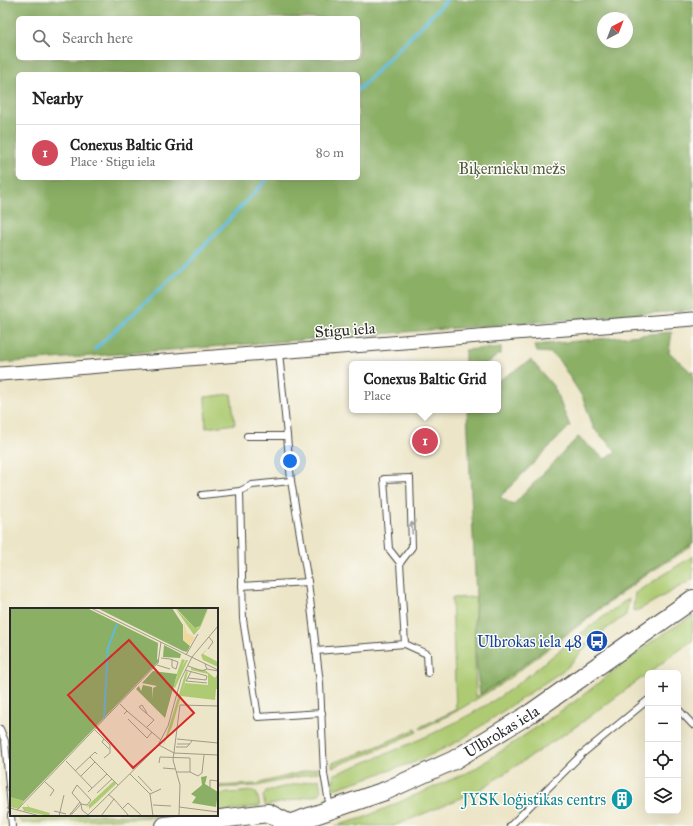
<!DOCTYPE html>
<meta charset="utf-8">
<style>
:root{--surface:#fff;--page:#f6f6f6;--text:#222;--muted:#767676;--line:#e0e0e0;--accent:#d1495b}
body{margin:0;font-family:"IM FELL Great Primer",serif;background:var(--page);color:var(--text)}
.controls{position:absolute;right:12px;bottom:12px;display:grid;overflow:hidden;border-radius:6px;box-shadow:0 4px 16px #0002}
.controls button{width:36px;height:36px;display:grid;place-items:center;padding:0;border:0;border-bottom:1px solid var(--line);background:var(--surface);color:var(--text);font:20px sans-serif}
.compass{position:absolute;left:597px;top:12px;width:36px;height:36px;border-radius:50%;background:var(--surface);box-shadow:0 4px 16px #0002;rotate:42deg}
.you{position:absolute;left:290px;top:461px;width:14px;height:14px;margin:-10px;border:3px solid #fff;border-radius:50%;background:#1a73e8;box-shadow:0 0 0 6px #1a73e833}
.badge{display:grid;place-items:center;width:26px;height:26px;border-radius:50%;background:var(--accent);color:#fff;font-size:13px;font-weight:700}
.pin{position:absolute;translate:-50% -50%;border:2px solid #fff;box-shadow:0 1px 4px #0006}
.popup{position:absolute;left:349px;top:361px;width:152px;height:52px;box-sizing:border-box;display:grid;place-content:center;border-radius:6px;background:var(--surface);filter:drop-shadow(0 1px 3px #0005);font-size:13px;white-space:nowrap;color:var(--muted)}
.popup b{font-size:15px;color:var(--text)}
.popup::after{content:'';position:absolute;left:50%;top:100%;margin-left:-8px;border:8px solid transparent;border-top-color:var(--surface)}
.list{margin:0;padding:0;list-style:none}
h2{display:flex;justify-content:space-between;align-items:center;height:52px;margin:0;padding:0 16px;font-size:17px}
h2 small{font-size:13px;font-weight:400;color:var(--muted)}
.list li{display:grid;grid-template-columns:26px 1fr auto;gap:12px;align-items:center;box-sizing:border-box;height:56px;padding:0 16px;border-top:1px solid var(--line)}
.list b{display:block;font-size:15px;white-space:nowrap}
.list p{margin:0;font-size:13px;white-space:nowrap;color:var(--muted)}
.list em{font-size:13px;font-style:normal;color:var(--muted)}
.icon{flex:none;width:22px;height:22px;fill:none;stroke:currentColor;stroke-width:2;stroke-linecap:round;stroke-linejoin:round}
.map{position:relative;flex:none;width:693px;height:826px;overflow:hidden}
.search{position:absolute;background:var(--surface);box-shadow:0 4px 16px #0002;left:16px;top:16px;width:344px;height:44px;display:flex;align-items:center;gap:10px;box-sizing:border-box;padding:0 14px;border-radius:6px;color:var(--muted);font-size:15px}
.panel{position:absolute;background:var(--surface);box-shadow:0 4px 16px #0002;left:16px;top:72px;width:344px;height:108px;border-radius:6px}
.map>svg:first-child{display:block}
.green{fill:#aecb73;stroke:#6c7b4f}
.forest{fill:#8aaf65;stroke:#5a6d48;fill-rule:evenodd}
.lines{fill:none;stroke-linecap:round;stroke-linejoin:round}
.stream{stroke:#5ebbdc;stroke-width:3.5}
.service-casing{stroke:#484742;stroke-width:8}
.minor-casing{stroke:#484742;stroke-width:15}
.secondary-casing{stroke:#484742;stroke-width:20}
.service{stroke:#fff;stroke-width:6}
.minor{stroke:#fff;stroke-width:13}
.secondary{stroke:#fff;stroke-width:18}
.oneway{stroke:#a0a0a0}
.labels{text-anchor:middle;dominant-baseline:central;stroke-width:3;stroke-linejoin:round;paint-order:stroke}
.park-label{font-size:16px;fill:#525b41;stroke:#fdfcf7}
.street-label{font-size:16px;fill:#2b2b2b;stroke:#fdfcf7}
.transit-label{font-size:16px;fill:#164399;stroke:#fdfcf7;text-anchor:end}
.culture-label{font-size:16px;fill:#0d838f;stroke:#fdfcf7;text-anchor:end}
.inset-river{fill:none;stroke:#5ebbdc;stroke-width:2}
.inset-road{fill:none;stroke:#9f9b89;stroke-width:1}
.view{fill:#d62828;fill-opacity:0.15;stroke:#d62828;stroke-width:2}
.inset-edge{fill:none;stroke:#2b2b2b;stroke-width:2}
</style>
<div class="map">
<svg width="693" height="826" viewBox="0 0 693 826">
<rect width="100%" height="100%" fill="#fdfcf7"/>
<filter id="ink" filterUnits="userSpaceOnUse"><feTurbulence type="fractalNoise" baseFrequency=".025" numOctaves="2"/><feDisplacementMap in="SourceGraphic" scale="8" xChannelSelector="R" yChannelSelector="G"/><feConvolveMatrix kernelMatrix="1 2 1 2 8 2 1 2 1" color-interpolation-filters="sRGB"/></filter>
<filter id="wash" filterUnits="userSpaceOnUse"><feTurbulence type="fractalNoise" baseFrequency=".012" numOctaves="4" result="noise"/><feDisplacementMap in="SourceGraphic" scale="16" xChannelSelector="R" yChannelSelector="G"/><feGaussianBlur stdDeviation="0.9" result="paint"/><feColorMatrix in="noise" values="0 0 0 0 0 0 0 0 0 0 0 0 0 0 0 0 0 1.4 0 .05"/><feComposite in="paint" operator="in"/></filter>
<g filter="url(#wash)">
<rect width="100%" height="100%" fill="#ece5c7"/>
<!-- green -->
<g class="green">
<path d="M231 394 235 424 206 428 205 397Z"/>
<path d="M690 545 691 547 643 577 503 683 457 711 421 729 420 727 456 710 452 598 476 597 474 622 476 697 502 681 642 576Z"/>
<path d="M693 556V579L637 611 633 610 635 593Z"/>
<path d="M629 598 626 615 592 639 580 634Z"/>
<path d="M693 615V640L581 723 478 791 394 826H335L363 818 473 770 574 702 654 640Z"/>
<path d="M573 640 588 644 568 667 459 741 418 761 334 789 331 782 334 781 333 775C386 754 439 734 488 704 517 687 546 660 573 640Z"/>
<path d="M416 729 417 732 370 753 332 767V763L369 750Z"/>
<path d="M317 768 318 772 257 786 217 788V786L256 784Z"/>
<path d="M319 779 321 792 318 795 265 806 263 796 266 791Z"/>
<path d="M253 791 257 794 260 806 217 813V794Z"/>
<path d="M15 815H202L22 823Z"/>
</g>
<!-- forest -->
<g class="forest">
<path d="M0 0H693V310L0 363ZM18 18H358V58H18ZM603 18H627V42H603ZM18 74H358V178H18Z"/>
<path d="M672 332 669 352 691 372 693 371V543L642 576 502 681 480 694C475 662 474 630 476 597L467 410H498V381L531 360 554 387 570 426 500 497 513 505 578 437 605 459 616 451 594 429 583 398 560 362 551 353 537 352 535 348V345Z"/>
<path d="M501 347V353L486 364H465V350Z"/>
</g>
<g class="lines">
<!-- stream -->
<g class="stream">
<path d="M358 90 447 0"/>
<path d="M95 349 191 260 268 178"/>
</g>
</g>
</g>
<g filter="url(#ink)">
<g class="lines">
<!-- service casing -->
<g class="service-casing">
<g id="service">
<path d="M247 436H287L279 352"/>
<path d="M287 436 291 481 308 582 320 683 324 774 330 808"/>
<path d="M240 491 243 619 258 717 322 713"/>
<path d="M202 495 240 491 252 485 291 481"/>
<path d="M242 586 308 582"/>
<path d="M405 644 427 654 428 673"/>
<path d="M316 651 405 644 400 563 389 549 384 479 410 478 412 547 400 563"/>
<path d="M678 709 693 725"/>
<path d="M0 729 5 741 11 807"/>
<path d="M11 815 12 826"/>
<path d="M510 826 582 754 648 700"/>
</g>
</g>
<!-- minor casing -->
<g class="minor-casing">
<path id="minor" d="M0 374 693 319"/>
</g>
<!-- secondary casing -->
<g class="secondary-casing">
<g id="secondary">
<path d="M165 826 268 813 288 823"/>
<path id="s1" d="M283 826 385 791 454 760 531 713 693 599"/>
</g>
</g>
<!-- service -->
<use href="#service" class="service"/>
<!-- minor -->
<use href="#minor" class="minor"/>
<!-- secondary -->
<use href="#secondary" class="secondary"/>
</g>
<!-- one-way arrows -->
<defs><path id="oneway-shaft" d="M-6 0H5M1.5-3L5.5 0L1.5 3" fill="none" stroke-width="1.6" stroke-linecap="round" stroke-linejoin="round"/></defs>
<use class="oneway" href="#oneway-shaft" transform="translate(412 528) rotate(-92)"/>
</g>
<!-- icons -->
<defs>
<g id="bus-disc" transform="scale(1.15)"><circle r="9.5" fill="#1a4fb4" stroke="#fdfcf7"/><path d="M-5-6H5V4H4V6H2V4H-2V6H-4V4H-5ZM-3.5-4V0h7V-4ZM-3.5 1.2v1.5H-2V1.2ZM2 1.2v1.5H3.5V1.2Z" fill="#fff"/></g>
<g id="building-disc" transform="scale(1.15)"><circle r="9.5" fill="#0f9aa8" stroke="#fdfcf7"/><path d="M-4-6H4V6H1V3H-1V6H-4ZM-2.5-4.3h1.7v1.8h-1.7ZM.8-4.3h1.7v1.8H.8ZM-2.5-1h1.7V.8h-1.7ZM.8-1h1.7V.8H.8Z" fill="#fff"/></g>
</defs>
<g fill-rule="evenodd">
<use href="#bus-disc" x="597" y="641"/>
<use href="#building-disc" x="622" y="799"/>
</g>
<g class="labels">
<!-- park labels -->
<g class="park-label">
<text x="512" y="168">Biķernieku mežs</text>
</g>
<!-- street labels -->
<g class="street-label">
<text transform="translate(345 330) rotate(-4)">Stigu iela</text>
<text stroke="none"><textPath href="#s1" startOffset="239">Ulbrokas iela</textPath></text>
</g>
<!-- transit labels -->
<g class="transit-label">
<text x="582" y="641">Ulbrokas iela 48</text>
</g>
<!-- culture labels -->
<g class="culture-label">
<text x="606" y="799">JYSK loģistikas centrs</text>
</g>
</g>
<!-- overview -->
<g transform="translate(10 608)">
<rect width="208" height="208" fill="#ece5c7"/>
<path d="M165 0 185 20 189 19 199 0 190 20 184 27ZM198 40 193 46 208 54V59L193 52 191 47ZM172 51 175 52 172 59 176 52H178L165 80 163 79 169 63 162 79ZM181 60 195 62 205 70 208 65V81H206L205 92 171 88 175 75 198 77V66L181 62ZM176 63 178 64 162 119 153 138ZM104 173 106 176 87 194 79 201V198L76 199ZM0 189 14 193 9 201 0 199ZM20 192 17 196 19 199 40 205 39 208 14 203 12 199H18L17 196Z" fill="#aecb73"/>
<path d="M0 0H77L148 35 147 51 149 53 14 193 0 189ZM87 0H162L173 17V32L180 38 177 44 173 43ZM166 0H198L190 18 185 20ZM154 37 171 46 170 50 153 49ZM143 63 167 66 155 110 126 81 129 78 131 83 133 77 142 79 143 91V80L147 78 132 75ZM197 168 195 176 208 184 206 199 182 195 186 189 181 186 192 177 191 169Z" fill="#8aaf65"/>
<path d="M174 15 177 25 185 29 180 38 173 32Z" fill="#eeda9e"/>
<path class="inset-river" d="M94 110 98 40 107 16"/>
<path class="inset-road" d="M81 0 208 62M198 41 203 34 199 29M176 47 188 26M182 49 208 18M151 50 160 51 168 54 166 61 162 59V51M195 56 197 61 208 63M147 57 160 61M178 58 192 63 197 61M175 62 197 68 196 72 178 70M181 64 176 73 197 75M110 96 117 103 114 106M117 103 151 132M118 111 137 130 142 124M137 119 144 112 129 99 132 97 137 105M85 122 100 137V145L94 150M94 131 92 134 99 141M167 131 208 135M167 136H180M149 137 164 145 208 147M166 139H177L182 133M80 149 108 177M112 149 125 160M56 153 82 180M149 155 150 149 180 150V164H166M153 160 165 161M65 163 85 144 87 146M180 164 188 168 192 165 194 147M120 166 140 186 151 181M71 168 85 154M128 168 142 183M35 174 44 182 40 188M200 181V172L208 173M78 184 97 166M87 185 102 171M140 186 143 208M104 191 119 208M143 197 161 198M169 199 208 204M0 200 30 208M112 201 118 195 132 208M7 202 148 55 151 34M44 203 56 206M60 205 62 206 71 196 77 197 81 192 67 177 62 185 70 194 71 196 72 202 78 207M49 208 54 187M59 208 70 194M77 208 147 139 158 118 171 71 182 49M91 208 104 191 98 186M169 208 170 177 163 152 170 97 208 98"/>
<path class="view" d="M119 32 184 105 123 160 58 87Z"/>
<rect width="208" height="208" class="inset-edge"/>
</g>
</svg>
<div class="controls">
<button>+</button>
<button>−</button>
<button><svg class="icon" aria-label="locate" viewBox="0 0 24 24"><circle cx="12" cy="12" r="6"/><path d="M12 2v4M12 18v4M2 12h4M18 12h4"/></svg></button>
<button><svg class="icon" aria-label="layers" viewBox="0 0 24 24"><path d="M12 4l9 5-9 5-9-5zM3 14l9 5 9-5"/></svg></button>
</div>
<svg class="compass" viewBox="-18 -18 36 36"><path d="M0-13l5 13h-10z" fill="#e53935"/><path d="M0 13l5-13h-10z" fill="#767676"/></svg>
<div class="you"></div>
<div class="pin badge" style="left:425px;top:441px">1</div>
<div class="popup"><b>Conexus Baltic Grid</b>Place</div>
<div class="search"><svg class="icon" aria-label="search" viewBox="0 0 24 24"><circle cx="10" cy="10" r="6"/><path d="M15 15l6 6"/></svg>Search here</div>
<section class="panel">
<h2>Nearby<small></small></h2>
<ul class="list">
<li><span class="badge">1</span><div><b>Conexus Baltic Grid</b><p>Place · Stigu iela</p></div><em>80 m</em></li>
</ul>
</section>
</div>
